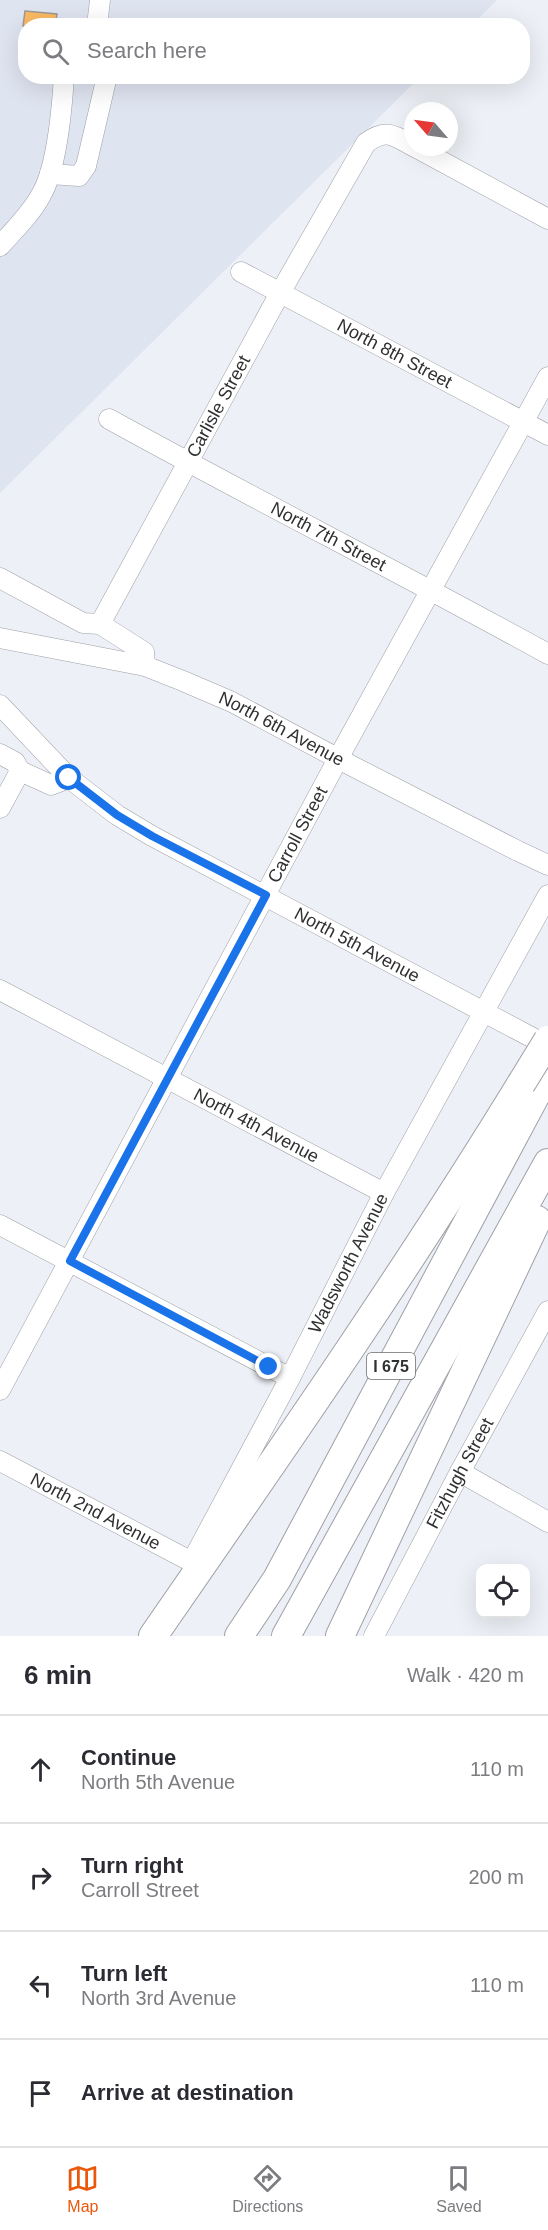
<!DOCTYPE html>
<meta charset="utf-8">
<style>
:root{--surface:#fff;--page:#f2f2f3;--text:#2b2b33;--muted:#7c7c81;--line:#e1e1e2;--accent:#ea580c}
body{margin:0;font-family:Helvetica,sans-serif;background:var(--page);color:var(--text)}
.controls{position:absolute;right:18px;bottom:18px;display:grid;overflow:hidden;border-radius:12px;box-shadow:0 6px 24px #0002}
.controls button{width:54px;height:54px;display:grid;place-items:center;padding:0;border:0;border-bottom:2px solid var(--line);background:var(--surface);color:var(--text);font:30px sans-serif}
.compass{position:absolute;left:404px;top:102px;width:54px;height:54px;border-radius:50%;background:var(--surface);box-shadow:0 6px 24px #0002;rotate:298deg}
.stop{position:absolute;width:18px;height:18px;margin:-14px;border:4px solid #1a73e8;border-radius:50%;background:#fff}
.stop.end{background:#1a73e8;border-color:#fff;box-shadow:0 2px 6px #0008}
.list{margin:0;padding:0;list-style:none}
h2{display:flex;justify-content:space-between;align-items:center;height:78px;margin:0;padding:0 24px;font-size:26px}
h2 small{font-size:20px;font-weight:400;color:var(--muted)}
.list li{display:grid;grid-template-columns:39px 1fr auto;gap:18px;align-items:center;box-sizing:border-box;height:108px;padding:0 24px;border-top:2px solid var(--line)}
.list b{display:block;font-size:22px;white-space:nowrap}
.list p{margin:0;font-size:20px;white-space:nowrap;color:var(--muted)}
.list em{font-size:20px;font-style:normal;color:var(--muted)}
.icon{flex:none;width:33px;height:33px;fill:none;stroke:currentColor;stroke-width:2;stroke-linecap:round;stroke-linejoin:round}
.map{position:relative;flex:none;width:548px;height:1636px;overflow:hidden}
.search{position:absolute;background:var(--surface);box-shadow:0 6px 24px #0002;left:18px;right:18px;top:18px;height:66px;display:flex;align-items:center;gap:15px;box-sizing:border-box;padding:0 21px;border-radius:24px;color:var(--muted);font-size:22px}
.sheet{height:510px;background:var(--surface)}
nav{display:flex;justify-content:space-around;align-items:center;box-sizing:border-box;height:84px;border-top:2px solid var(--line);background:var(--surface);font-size:16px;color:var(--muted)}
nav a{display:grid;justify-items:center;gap:3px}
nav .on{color:var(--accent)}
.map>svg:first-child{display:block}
.built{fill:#dfe4f1}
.building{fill:#fbb962;stroke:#9d9994;stroke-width:1.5}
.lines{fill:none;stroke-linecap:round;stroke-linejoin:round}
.minor-casing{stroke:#9ea0a6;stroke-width:21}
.highway-casing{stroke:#9ea0a6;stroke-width:30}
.minor{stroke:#fff;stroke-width:20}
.highway{stroke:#fff;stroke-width:28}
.highway-bridge-casing{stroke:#9ea0a6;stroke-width:30;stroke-linecap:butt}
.highway-bridge{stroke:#fff;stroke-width:28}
.route{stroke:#1a73e8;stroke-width:8}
.labels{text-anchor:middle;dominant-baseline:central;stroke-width:5;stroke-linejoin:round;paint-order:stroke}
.shield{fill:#fff;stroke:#6d6e70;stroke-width:1.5}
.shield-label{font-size:16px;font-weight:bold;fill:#2f3032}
.street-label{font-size:18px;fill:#2f3032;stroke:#fff}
</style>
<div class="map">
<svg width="548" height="1636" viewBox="0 0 548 1636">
<rect width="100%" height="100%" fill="#edf0f6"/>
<!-- built -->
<path class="built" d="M0 0H497L472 25 26 26V76L420 77 0 493Z"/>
<!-- building -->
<path class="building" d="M25 11 57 14 55 26H23Z"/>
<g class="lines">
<!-- minor casing -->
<g class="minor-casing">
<g id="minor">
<path d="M97 26 100 0"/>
<path d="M415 147 548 219"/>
<path d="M50 174 79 176 86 166 107 76"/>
<path d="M0 246C14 230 31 214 41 195 57 168 62 108 64 76"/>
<path id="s1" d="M241 272 548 435"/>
<path id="s2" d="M109 419C254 499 403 574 548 654"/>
<path d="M0 578 83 623 100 624"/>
<path id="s3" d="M0 638 145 666 183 681 232 702 354 767 518 851 548 865"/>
<path id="s4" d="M145 666 144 652 100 624 280 293 366 143C386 128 393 135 413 146"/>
<path id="s5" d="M0 705 69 778 117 815 152 836 548 1046"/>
<path d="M0 754 15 762 20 771"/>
<path d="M0 808 20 771 51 785 69 778"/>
<path id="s6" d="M0 990 384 1193"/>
<path d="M0 1225 290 1378"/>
<path id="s7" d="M0 1390 346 744 548 377"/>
<path id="s8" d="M0 1461 192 1562"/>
<path d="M460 1472 548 1522"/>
<path id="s9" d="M197 1552 290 1378 384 1193 548 895"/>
<path id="s10" d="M374 1636 460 1472 548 1311"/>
</g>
</g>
<!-- highway casing -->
<g class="highway-casing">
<g id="highway">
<path d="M153 1636C279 1454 405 1273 521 1084"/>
<path d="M239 1636 277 1579 548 1072"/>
<path d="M286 1636 548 1163"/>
<path d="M340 1636 537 1220"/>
</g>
</g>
<!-- minor -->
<use href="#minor" class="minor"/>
<!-- highway -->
<use href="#highway" class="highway"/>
<!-- highway-bridge casing -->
<g class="highway-bridge-casing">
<path id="highway-bridge" d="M521 1084 548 1040"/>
</g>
<!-- highway-bridge -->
<use href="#highway-bridge" class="highway-bridge"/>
</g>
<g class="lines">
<!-- route -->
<path class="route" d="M69 778 117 815 152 836 266 895 70 1261 269 1367"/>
</g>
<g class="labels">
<!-- shield labels -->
<rect class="shield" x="367" y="1353" width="48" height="26" rx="4.5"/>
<g class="shield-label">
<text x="391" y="1366">I 675</text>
</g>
<!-- street labels -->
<g class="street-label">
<text stroke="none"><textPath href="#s1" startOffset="174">North 8th Street</textPath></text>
<text stroke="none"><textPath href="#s4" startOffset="314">Carlisle Street</textPath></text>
<text stroke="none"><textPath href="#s2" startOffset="249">North 7th Street</textPath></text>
<text stroke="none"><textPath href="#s3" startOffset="298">North 6th Avenue</textPath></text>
<text stroke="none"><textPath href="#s7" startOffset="630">Carroll Street</textPath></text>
<text stroke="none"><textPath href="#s5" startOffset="434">North 5th Avenue</textPath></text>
<text stroke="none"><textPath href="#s6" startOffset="290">North 4th Avenue</textPath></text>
<text stroke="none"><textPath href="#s9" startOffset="326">Wadsworth Avenue</textPath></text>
<text stroke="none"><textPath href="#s10" startOffset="184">Fitzhugh Street</textPath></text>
<text stroke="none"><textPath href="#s8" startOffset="108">North 2nd Avenue</textPath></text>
</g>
</g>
</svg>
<div class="controls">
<button><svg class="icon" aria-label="locate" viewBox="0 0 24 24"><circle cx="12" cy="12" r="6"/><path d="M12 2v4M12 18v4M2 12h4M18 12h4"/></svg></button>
</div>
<svg class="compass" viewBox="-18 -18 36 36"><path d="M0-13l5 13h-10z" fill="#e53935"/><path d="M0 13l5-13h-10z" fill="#7c7c81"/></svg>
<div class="stop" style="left:69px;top:778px"></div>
<div class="stop end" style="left:269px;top:1367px"></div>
<div class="search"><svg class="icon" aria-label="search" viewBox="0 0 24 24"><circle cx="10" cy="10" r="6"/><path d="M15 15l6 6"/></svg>Search here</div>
</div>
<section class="sheet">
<h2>6 min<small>Walk · 420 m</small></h2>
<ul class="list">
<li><svg class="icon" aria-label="ahead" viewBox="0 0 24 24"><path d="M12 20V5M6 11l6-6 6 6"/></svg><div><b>Continue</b><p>North 5th Avenue</p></div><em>110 m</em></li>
<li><svg class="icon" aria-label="right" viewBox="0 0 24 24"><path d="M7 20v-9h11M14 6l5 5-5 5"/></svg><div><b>Turn right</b><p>Carroll Street</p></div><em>200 m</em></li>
<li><svg class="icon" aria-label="left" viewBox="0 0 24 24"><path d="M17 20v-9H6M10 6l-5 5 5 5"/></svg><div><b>Turn left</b><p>North 3rd Avenue</p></div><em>110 m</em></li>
<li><svg class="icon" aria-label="arrive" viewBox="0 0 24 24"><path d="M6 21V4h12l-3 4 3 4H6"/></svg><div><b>Arrive at destination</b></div></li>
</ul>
</section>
<nav>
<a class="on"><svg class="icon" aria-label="map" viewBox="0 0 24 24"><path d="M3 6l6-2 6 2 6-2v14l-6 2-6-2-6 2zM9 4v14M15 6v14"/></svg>Map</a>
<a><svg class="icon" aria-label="directions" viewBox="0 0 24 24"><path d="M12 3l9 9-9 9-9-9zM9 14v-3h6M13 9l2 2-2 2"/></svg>Directions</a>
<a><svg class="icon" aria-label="saved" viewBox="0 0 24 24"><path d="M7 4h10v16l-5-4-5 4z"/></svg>Saved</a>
</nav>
